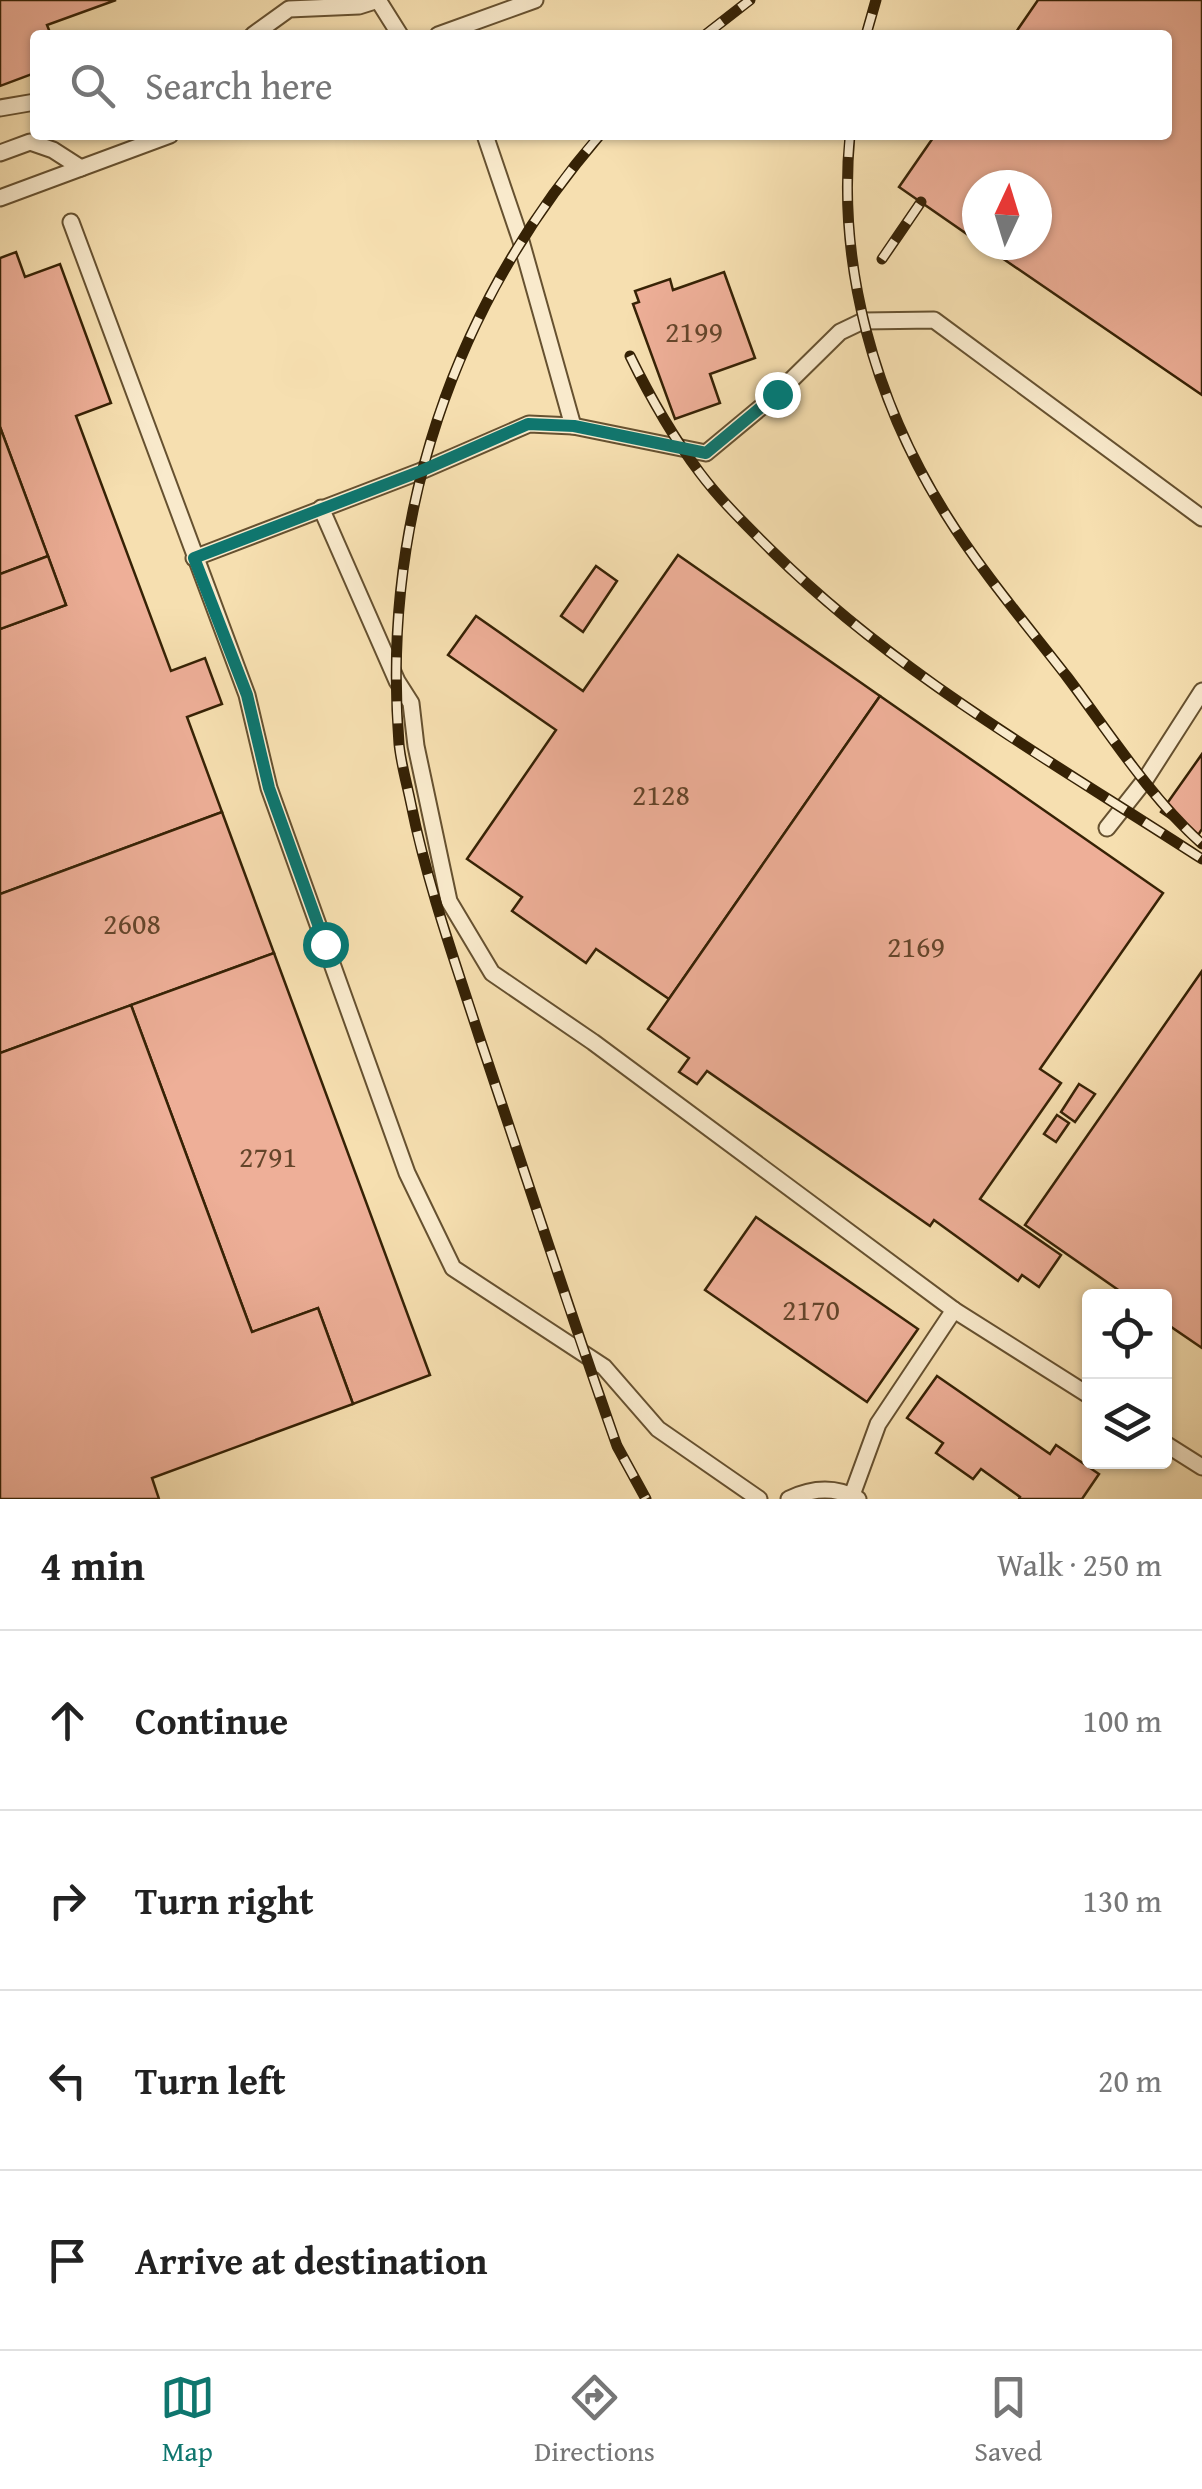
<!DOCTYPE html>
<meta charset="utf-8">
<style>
:root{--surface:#fff;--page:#f6f6f6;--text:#222;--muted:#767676;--line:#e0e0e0;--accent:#0f766e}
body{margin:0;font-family:"Gentium Book Plus",serif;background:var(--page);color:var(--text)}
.controls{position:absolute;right:30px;bottom:30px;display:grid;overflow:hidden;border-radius:10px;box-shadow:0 2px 8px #0004}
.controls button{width:90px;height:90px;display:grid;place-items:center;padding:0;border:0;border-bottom:2px solid var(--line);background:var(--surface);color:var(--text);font:50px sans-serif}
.compass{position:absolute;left:962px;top:170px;width:90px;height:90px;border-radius:50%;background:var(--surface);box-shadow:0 2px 8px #0004;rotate:4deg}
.stop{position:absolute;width:30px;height:30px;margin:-22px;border:8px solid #0f766e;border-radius:50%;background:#fff}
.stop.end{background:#0f766e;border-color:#fff;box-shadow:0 2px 10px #0008}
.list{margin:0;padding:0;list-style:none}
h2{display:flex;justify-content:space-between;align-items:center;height:130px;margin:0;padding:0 40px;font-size:42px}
h2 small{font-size:32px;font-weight:400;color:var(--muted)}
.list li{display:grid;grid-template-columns:65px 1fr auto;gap:30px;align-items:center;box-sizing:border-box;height:180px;padding:0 40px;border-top:2px solid var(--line)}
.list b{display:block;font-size:38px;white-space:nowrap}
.list em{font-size:32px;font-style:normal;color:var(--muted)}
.icon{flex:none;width:55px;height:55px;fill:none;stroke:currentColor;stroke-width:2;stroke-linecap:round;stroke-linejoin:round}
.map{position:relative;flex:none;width:1202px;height:1499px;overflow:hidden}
.search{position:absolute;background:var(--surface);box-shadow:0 2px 8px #0004;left:30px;right:30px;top:30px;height:110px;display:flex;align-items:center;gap:25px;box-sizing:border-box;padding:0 35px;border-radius:10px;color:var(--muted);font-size:38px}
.sheet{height:850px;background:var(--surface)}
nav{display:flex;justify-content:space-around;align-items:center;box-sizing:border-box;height:140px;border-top:2px solid var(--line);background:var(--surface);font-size:28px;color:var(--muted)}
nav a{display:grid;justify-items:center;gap:5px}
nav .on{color:var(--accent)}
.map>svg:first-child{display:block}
.building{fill:#eeaf98;stroke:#362205;stroke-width:2.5}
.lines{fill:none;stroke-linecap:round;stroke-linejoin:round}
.lane-casing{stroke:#665130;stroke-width:19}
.lane{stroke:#f9eacc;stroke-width:15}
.rail-casing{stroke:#362205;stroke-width:11}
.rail{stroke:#f9eacc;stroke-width:8;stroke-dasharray:22;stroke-linecap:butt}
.route{stroke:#0f766e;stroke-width:12}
.labels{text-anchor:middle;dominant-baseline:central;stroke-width:9;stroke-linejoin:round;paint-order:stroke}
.number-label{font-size:30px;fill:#64452a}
</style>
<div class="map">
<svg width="1202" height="1499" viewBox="0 0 1202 1499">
<rect width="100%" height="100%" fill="#f6dfb0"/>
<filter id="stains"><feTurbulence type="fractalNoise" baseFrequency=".002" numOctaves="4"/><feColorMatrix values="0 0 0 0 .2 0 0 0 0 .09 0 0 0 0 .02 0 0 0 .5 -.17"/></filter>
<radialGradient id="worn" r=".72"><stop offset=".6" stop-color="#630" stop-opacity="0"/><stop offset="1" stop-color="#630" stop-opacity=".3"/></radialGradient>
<!-- building -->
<g class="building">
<path d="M0 0H116L47 25 51 35H35V73L0 86Z"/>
<path d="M1038 0H1202V395L983 245H1037V185H977V241L899 187 935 135H1167V35H1014Z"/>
<path d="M16 252 25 277 60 264 111 403 76 416 171 671 205 658 222 704 187 717 222 812 0 894V629L66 605 0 427V258Z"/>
<path d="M724 272 755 358 710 374 720 403 675 419 633 304 639 302 635 291 670 279 673 290Z"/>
<path d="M0 427 48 556 0 574Z"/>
<path d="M678 555 880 696 669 999 596 949 586 963 512 911 522 897 467 859 556 730 448 655 476 616 583 691Z"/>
<path d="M48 556 66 605 0 629V574Z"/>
<path d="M596 566 617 581 583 632 561 616Z"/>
<path d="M880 696 1163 893 1040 1069 1061 1083 980 1199 1061 1255 1039 1287 1022 1275 1018 1281 934 1220 930 1226 707 1071 697 1084 679 1072 689 1058 648 1029Z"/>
<path d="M1202 754V829L1197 837 1161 812Z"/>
<path d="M222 812 274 953 0 1053V894Z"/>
<path d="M274 953 430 1375 353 1404 318 1308 252 1332 131 1005Z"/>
<path d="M1202 971V1348L1164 1322V1296H1127L1025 1225Z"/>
<path d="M131 1005 252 1332 318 1308 353 1404 152 1478 159 1499H0V1053Z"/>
<path d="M1079 1084 1095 1094 1075 1122 1061 1112Z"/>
<path d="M1057 1115 1069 1123 1056 1142 1044 1134Z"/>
<path d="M756 1217 918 1329 867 1402 705 1290Z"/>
<path d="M937 1376 1050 1454 1056 1445 1099 1474 1082 1499H1019L1020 1497 981 1469 973 1479 936 1453 943 1443 907 1418Z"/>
</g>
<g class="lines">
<!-- lane casing -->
<g class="lane-casing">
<g id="lane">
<path d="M378 0 400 35"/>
<path d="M253 35 289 9 359 6 378 0"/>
<path d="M438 35 535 0"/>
<path d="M0 108 35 102"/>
<path d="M485 135 521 241 573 426"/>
<path d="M0 153 30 142 53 150 81 168"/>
<path d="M0 198 170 135"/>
<path d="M71 222 247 695 269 788 407 1173 453 1268 604 1367 658 1429 759 1499"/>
<path d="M321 508 397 681 411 703 416 746 449 901 492 973 593 1042 954 1310 1090 1396"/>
<path d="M194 558 421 471 529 424 573 426 706 453 777 394 840 332 863 321 934 320 1202 518"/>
<path d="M1107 828 1145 780 1202 691"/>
<path d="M1164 1443 1202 1467"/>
<path d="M852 1495 878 1424 954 1310"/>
<path d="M789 1499C812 1488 835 1486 858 1499"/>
</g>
</g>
<!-- lane -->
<use href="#lane" class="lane"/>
<!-- rail casing -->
<g class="rail-casing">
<g id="rail">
<path d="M705 35 750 0"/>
<path d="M866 35 876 0"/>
<path d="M600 135C453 306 381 519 399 744 401 764 407 784 411 804 427 883 454 959 479 1036 525 1173 569 1310 617 1446L646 1499"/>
<path d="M850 135C837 267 875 401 945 513 981 571 1026 624 1068 678 1110 734 1150 797 1202 844"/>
<path d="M882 259 921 202"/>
<path d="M630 356C650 397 673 437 700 473 721 501 747 526 772 551 899 676 1053 762 1202 859"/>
</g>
</g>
<!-- rail -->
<use href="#rail" class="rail"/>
</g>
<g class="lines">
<!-- route -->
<path class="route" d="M325 944 269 788 247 695 194 558 421 471 528 424 574 426 706 453 777 394"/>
</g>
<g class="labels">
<!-- number labels -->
<g class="number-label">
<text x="694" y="331">2199</text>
<text x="661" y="794">2128</text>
<text x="132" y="923">2608</text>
<text x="916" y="946">2169</text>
<text x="268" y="1156">2791</text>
<text x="811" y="1309">2170</text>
</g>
</g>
<rect width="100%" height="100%" filter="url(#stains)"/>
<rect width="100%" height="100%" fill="url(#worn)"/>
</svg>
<div class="controls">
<button><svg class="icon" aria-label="locate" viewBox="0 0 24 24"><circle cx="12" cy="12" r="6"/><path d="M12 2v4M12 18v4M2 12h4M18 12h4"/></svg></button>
<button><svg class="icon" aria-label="layers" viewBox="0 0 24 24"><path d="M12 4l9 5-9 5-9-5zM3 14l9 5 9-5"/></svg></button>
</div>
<svg class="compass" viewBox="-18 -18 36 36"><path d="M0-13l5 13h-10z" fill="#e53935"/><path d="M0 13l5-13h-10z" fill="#767676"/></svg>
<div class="stop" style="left:325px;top:944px"></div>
<div class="stop end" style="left:777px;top:394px"></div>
<div class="search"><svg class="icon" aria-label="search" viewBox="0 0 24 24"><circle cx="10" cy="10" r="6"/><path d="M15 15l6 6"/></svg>Search here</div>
</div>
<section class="sheet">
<h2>4 min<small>Walk · 250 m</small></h2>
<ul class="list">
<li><svg class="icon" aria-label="ahead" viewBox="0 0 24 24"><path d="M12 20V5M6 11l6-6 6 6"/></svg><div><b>Continue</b></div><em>100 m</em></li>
<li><svg class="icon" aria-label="right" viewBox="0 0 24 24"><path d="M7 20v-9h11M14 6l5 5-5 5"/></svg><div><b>Turn right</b></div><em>130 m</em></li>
<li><svg class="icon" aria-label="left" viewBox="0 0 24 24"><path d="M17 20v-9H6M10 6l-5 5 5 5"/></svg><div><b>Turn left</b></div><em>20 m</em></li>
<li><svg class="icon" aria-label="arrive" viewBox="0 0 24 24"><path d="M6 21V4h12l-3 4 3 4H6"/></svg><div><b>Arrive at destination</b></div></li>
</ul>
</section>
<nav>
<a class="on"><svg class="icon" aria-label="map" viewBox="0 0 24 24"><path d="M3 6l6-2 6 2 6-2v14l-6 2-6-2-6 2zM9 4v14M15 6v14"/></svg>Map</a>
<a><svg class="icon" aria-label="directions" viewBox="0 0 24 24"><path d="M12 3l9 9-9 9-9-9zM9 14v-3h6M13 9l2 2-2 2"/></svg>Directions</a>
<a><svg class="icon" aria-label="saved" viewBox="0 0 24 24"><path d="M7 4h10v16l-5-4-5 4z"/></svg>Saved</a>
</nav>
